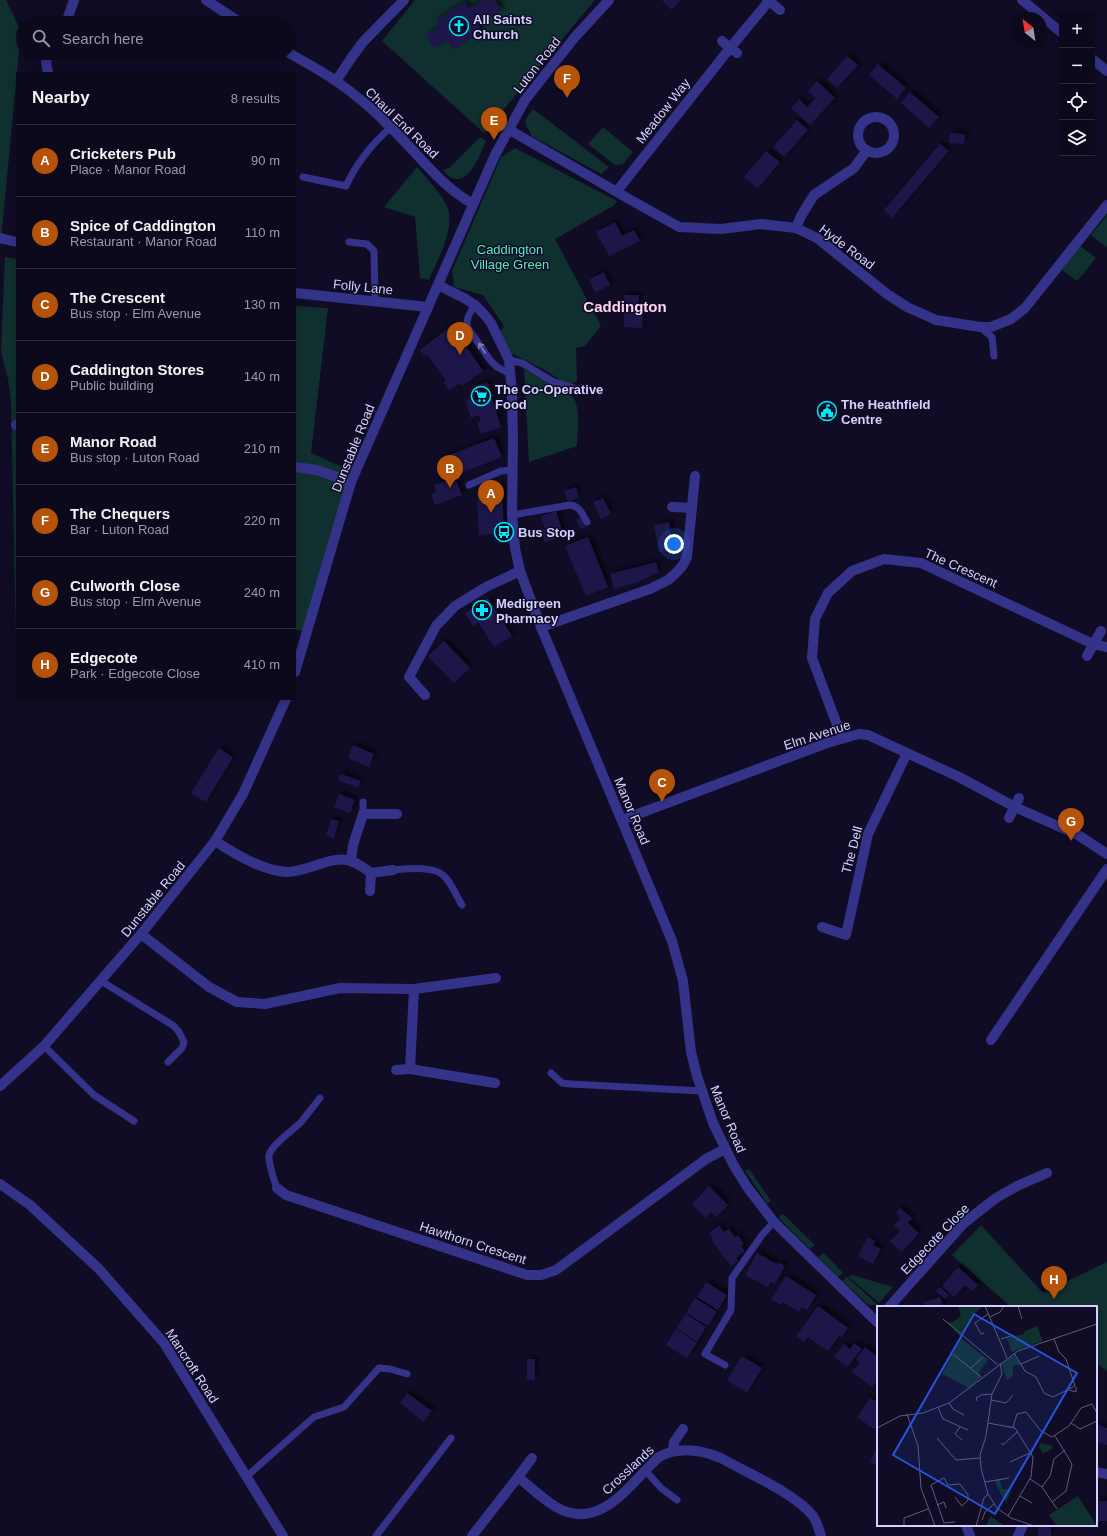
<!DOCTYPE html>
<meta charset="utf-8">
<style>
:root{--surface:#0c091c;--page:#1a1729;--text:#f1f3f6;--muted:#9a9aa3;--line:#2c2a3b;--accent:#b45309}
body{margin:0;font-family:Arial,sans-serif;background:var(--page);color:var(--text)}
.controls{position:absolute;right:12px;top:12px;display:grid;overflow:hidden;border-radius:0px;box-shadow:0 2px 10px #0003}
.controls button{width:36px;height:36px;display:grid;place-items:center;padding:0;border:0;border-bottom:1px solid var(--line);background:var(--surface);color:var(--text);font:20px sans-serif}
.compass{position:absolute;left:1011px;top:12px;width:36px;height:36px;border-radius:50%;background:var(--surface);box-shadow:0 2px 10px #0003;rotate:330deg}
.you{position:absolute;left:674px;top:544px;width:14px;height:14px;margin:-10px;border:3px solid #fff;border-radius:50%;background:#1a73e8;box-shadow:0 0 0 6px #1a73e833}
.badge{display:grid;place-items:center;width:26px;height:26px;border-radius:50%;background:var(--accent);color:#fff;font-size:13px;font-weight:700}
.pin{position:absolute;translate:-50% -33px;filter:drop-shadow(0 1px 2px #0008)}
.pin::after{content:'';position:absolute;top:21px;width:14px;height:12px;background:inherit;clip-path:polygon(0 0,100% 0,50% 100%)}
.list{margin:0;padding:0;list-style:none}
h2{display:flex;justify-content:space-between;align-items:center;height:52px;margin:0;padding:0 16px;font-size:17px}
h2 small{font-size:13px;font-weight:400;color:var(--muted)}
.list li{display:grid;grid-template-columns:26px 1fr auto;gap:12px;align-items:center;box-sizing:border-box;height:72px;padding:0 16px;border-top:1px solid var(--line)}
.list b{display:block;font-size:15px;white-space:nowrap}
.list p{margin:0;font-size:13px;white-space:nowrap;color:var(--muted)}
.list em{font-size:13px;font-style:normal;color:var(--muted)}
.icon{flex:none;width:22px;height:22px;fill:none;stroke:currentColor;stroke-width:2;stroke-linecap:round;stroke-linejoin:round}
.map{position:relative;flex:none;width:1107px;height:1536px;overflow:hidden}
.search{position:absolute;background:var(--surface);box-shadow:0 2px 10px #0003;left:16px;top:16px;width:280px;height:44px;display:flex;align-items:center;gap:10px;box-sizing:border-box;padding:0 14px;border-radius:22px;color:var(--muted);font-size:15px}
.panel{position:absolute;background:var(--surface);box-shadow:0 2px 10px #0003;left:16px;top:72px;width:280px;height:628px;border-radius:0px}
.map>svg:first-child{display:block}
.green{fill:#0f302e}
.building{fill:#1f1748;filter:url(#shadow)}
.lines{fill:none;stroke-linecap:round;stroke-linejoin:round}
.service{stroke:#343389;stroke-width:7}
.minor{stroke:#343389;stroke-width:10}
.tertiary{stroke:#343389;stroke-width:10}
.oneway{stroke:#7c7abe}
.labels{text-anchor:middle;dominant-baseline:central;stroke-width:3;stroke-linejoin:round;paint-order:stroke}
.poi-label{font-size:13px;font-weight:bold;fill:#d5d1ff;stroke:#100c26;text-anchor:start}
.street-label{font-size:13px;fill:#d5d1ff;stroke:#100c26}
.park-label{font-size:13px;fill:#52ebc0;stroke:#100c26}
.quarter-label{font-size:15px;font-weight:bold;fill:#ffd3f0;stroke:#100c26}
.inset-road{fill:none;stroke:#5f5b7d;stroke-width:1}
.view{fill:#2655da;fill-opacity:0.15;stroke:#2655da;stroke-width:2}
.inset-edge{fill:none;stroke:#d5d1ff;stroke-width:2}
</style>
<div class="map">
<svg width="1107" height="1536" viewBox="0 0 1107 1536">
<defs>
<filter id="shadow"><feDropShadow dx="3.5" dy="-3.5" stdDeviation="2" flood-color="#0009"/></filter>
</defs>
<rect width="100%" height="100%" fill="#100c26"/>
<!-- green -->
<g class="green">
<path d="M0 0H6L21 31 0 250Z"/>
<path d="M415 0H595L484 133 382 41Z"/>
<path d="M533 109 609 167 601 174 532 136 526 125 525 120Z"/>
<path d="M603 127 633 152 623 164 615 165 588 144Z"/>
<path d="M480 137 486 141C479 157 465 197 443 170L449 168Z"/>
<path d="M515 148 617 201 613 206 555 239 601 326 585 346 576 348 577 381 571 384 563 382 545 370 509 352 498 334 504 326 483 295 454 287 452 271 501 157Z"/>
<path d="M417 167C425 176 447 200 449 212 452 236 438 258 429 280L420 278 415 217 384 207Z"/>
<path d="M1107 215V246L1106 247 1091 235Z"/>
<path d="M1080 246 1096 258 1077 281 1062 270Z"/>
<path d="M5 257 17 259V640H16L11 401 8 380 1 351Z"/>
<path d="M295 306 328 308 311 453 349 470 308 631 295 630Z"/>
<path d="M524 369 569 393C583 405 577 429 577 446L529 462Z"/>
<path d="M749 1169 771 1201 767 1203 745 1171Z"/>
<path d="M783 1214 815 1245 810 1249 778 1217Z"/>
<path d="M981 1225 1043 1293 1107 1262V1371L1096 1363V1307H1011L952 1255Z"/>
<path d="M824 1253 843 1273 838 1277 818 1257Z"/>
<path d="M852 1275 893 1287 879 1303 849 1277Z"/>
<path d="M847 1277 878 1305H869L842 1281Z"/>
</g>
<!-- building -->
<g class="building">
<path d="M483 0H495L501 10 478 25 482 31 453 50 447 40 434 48 426 35 440 27 436 20 465 2 469 8Z"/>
<path d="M662 0H681L672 10Z"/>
<path d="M847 56 858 65 837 88 827 79Z"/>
<path d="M878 64 906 88 897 99 869 75Z"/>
<path d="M817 81 835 98 810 125 791 108 799 99 807 107 816 98 808 91Z"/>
<path d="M910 92 939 117 929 128 901 103Z"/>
<path d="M797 120 808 130 784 157 773 147Z"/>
<path d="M950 133 965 134 964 144 949 143Z"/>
<path d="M940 144 949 151 892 218 884 210Z"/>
<path d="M766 151 780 162 758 188 744 177Z"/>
<path d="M615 222 622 236 634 230 640 241 609 256 596 232Z"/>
<path d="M604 272 610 285 595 293 589 280Z"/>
<path d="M624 295H639L638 311H643L642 328 624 327Z"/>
<path d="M452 325 483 371 462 386 460 383 449 390 443 382 446 380 427 355 425 356 420 350Z"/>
<path d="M487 382 501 427 481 434 477 422 481 421 479 415 471 418 466 402 472 394 471 390 477 388 476 386Z"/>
<path d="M494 438 502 457 448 478 441 458Z"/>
<path d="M455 478 462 495 435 505 431 494 436 492 434 485Z"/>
<path d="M502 487 504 533 479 535 477 493 486 488Z"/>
<path d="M576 487 579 498 568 501 564 491Z"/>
<path d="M603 498 611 514 601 519 593 502Z"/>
<path d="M556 511 563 533 555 535V539L545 542 541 530 545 529 541 516Z"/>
<path d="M582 517 586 527 581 529 576 519Z"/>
<path d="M669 522 674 549 659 552 654 525Z"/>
<path d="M588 537 608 587 586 596 565 546Z"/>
<path d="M656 562 659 572 638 582 614 589 610 574Z"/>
<path d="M488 598 512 636 494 647 478 622 473 626 465 613Z"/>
<path d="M444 641 470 668 454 683 428 656Z"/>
<path d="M353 745 374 754 369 767 348 758Z"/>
<path d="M219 748 233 757 206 802 191 793Z"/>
<path d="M341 774 361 781 358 788 338 780Z"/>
<path d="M339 794 355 800 350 813 334 807Z"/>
<path d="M331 819 339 821 334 838 326 836Z"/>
<path d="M709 1186 728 1205 716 1217 711 1212 706 1218 692 1204Z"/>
<path d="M900 1208 912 1218 908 1223 919 1233 902 1252 890 1241 900 1231 894 1225 901 1218 896 1213Z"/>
<path d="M719 1225 724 1232 729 1229 735 1237 738 1235 744 1244 741 1246 745 1251 736 1258 738 1261 731 1266 712 1241 713 1240 709 1233Z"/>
<path d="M868 1237 875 1241 873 1245 881 1249 873 1264 858 1256Z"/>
<path d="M757 1253 777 1264 778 1262 785 1266 775 1284 771 1282 768 1287 745 1275Z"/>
<path d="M958 1267 978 1285 972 1291 965 1285 954 1297 942 1286Z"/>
<path d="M786 1276 816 1295 807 1310 802 1307 799 1312 783 1302 781 1305 771 1299Z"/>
<path d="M706 1282 727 1295 718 1310 697 1297Z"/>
<path d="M940 1287 949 1295 945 1299 936 1291Z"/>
<path d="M940 1297 943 1307H926L924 1302Z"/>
<path d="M695 1298 717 1312 708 1326 686 1313Z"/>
<path d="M818 1306 848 1328 841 1338 839 1336 828 1351 808 1337 804 1342 796 1336Z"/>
<path d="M686 1314 706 1327 697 1342 676 1328Z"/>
<path d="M676 1329 697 1343 687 1358 666 1345Z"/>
<path d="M854 1343 862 1349 847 1367 834 1357 844 1344 850 1349Z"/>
<path d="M865 1347 878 1357V1379L872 1387 852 1372 860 1362 856 1359Z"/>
<path d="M742 1356 762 1368 747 1393 727 1380Z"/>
<rect x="527" y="1359" width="8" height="21"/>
<path d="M407 1393 432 1411 424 1422 400 1403Z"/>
<path d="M870 1398 875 1401 877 1398 878 1399V1425L875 1430 857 1417Z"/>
<path d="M1098 1425 1107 1428V1445L1096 1442Z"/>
<path d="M878 1445V1466L870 1462Z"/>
<path d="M1098 1501H1107V1521H1097Z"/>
<rect x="1038" y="1527" width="13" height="9"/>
</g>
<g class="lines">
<!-- service -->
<g class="service">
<path d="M303 177 346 186C356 164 373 143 391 127"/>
<path d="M349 242 367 244 374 251 375 301"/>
<path d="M475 305C470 313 465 319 468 328L490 360 497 367 510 374"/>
<path d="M980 327 992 337 994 356"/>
<path d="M509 360 522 363 552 381 580 390"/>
<path d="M469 485 501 471 513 470"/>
<path d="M512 515 570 505C580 506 582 514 587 522"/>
<path d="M363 814V802"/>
<path d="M393 870C406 869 434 865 444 876 451 882 457 897 462 905"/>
<path d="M101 981 174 1026 179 1032 184 1042 182 1048 168 1062"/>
<path d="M44 1046 94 1095 134 1121"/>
<path d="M551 1073 562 1083 571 1084 701 1091"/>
<path d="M277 1188C274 1181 268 1161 269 1155 273 1143 294 1130 302 1121 308 1113 314 1106 320 1098"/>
<path d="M725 1365 705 1354 731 1310 732 1278 762 1235 774 1222"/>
<path d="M645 1470 661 1488 677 1500"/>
<path d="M246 1477 314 1417 344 1407 379 1368 390 1369 407 1374"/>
<path d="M376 1536 451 1438"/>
</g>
<!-- minor -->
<g class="minor">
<path d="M1022 0 1062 33"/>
<path d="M769 1 780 10"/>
<path d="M66 23 74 0"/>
<path d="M737 53 730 48 769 1 767 0"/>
<path d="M1092 59 1107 71"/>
<path d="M48 73 46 62 49 53"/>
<path d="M336 81 352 57 363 42 404 0"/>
<circle cx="876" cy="135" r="18"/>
<path d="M508 129 629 199 679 227 721 229 761 224 796 228 817 238 887 294 907 307 936 320 980 327H991L1011 319 1025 308 1107 205"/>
<path d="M617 191 730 48 722 41"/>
<path d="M796 228 801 216 814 195 854 168 867 150"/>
<path d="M0 238 17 242"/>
<path d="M295 293 428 307"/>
<path d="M16 425 17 426"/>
<path d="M295 467 317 470 351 482"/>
<path d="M672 507 692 508"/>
<path d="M541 627 650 589 668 580 677 572 683 565 687 557 695 476"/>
<path d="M1087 656 1101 631"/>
<path d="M425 695 409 677 436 626 455 606 486 587 520 571"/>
<path d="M842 738 812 658 815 619 828 593 852 571 884 559 921 563 1093 644 1107 647"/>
<path d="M1009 818 1019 798"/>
<path d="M622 820 827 743 859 734 868 735 959 777 1015 807 1078 835 1107 854"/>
<path d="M215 841C235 854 263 871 287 872 296 872 303 869 311 867 338 857 348 855 371 873L393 870"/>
<path d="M351 860 353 845 363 814H397"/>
<path d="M370 891 371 873"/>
<path d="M822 927 846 935 868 834 907 753"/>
<path d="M141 934 209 987 237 1002 265 1004 340 988 414 989 496 978"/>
<path d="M414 989 410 1069 495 1083"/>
<path d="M991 1040 1107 869"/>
<path d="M396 1070 410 1069"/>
<path d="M277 1188 286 1195 527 1275H541L556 1270 706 1159 725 1149"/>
<path d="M889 1307 964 1223 996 1198 1017 1186 1047 1173"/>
<path d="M673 1451 674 1442 683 1429"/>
<path d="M518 1477 532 1458"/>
<path d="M966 1525 970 1536"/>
<path d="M472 1536 518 1477C530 1487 543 1499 556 1507 601 1533 631 1482 659 1457 679 1446 701 1450 721 1458 747 1473 795 1493 813 1516 817 1522 819 1529 821 1536"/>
<path d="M1018 1536 1023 1525"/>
</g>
<!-- tertiary -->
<g class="tertiary">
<path d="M206 0 241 23"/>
<path d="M289 53C305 62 321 71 336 81 356 95 374 110 390 127 418 153 439 185 473 204"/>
<path d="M438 285 464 298 475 305 483 313 491 323 509 360 512 393 513 440 512 515 515 548 520 571 541 627 672 941 683 981 691 1052 697 1076 713 1123 733 1164 747 1187 774 1222 878 1323"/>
<path d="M295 672 351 482 495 155 525 100 575 37 609 0"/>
<path d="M0 1086 44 1046 141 934 215 841 243 794 286 699"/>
<path d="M0 1184 30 1205 98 1268 164 1343 283 1536"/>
<path d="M1096 1472 1107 1474"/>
</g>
</g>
<!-- one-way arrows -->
<defs><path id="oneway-shaft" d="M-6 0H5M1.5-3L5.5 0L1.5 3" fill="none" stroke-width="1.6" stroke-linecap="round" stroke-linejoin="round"/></defs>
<use class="oneway" href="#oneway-shaft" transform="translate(482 348) rotate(-123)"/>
<!-- icons -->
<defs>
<g id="church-ring" transform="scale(1)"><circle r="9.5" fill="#100c26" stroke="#00eafc" stroke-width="1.5"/><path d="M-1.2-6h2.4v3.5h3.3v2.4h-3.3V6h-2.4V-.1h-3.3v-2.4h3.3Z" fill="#00eafc"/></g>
<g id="supermarket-ring" transform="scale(1)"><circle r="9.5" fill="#100c26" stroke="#00eafc" stroke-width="1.5"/><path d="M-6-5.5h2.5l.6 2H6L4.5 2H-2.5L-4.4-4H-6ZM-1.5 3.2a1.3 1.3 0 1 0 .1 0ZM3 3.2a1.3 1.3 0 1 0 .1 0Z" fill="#00eafc"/></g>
<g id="civic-ring" transform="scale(1)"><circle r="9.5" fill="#100c26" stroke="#00eafc" stroke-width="1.5"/><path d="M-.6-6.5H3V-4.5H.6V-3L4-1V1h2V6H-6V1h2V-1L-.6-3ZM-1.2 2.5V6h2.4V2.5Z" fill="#00eafc"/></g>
<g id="bus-ring" transform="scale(1)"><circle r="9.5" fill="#100c26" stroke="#00eafc" stroke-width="1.5"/><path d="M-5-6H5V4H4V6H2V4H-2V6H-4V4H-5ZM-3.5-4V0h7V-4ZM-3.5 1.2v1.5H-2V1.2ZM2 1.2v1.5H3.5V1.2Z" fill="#00eafc"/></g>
<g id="pharmacy-ring" transform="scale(1)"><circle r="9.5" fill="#100c26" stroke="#00eafc" stroke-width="1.5"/><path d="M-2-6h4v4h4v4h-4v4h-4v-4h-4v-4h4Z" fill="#00eafc"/></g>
</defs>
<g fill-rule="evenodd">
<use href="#church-ring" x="459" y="26"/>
<use href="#supermarket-ring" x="481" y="396"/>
<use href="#civic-ring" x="827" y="411"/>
<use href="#bus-ring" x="504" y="532"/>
<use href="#pharmacy-ring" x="482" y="610"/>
</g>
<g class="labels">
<!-- poi labels -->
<g class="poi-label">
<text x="473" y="19">All Saints<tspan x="473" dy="15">Church</tspan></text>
<text x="495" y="389">The Co-Operative<tspan x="495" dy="15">Food</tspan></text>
<text x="841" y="404">The Heathfield<tspan x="841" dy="15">Centre</tspan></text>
<text x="518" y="532">Bus Stop</text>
<text x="496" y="603">Medigreen<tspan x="496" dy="15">Pharmacy</tspan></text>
</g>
<!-- street labels -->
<g class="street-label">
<text transform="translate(537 65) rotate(-52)">Luton Road</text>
<text transform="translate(663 111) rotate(-52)">Meadow Way</text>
<text transform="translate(402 123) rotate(44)">Chaul End Road</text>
<text transform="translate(847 247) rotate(37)">Hyde Road</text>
<text transform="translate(363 287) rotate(6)">Folly Lane</text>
<text transform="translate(353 448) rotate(-68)">Dunstable Road</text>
<text transform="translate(961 568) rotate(24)">The Crescent</text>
<text transform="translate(817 735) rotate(-18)">Elm Avenue</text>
<text transform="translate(632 811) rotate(67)">Manor Road</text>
<text transform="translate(852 850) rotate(-75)">The Dell</text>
<text transform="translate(153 899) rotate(-51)">Dunstable Road</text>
<text transform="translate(728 1119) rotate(67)">Manor Road</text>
<text transform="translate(935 1239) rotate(-46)">Edgecote Close</text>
<text transform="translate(473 1243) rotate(18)">Hawthorn Crescent</text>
<text transform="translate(192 1366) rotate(57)">Mancroft Road</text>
<text transform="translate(628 1470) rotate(-43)">Crosslands</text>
</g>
<!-- park labels -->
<g class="park-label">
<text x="510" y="249">Caddington<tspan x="510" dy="15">Village Green</tspan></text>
</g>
<!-- quarter labels -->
<g class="quarter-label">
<text x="625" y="306">Caddington</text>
</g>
</g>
<!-- overview -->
<g transform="translate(877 1306)">
<rect width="220" height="220" fill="#100c26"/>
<path d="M81 0H106L98 7 84 31 70 16H76L84 10ZM160 20 166 35 135 46 130 32 147 28 148 25ZM84 32 111 54 102 66 104 71 92 82 65 68ZM137 49 144 59H136V70L130 74 124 58ZM164 137 174 139 176 142 166 148 162 141ZM123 173 125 183H135L129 196 135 201 129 197 121 182 118 174ZM201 190 220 220H180L172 209ZM113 210 128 220H109Z" fill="#0f302e"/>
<path class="inset-road" d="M108 0 130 52M141 0 145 13M113 11 123 6 127 0M66 13 121 59M107 27 104 28 98 17 111 8M124 33 137 29M137 47 148 65 159 71 167 87 176 91 198 80 189 53 182 46 177 33M76 48 104 71M123 57 125 68 115 88 109 130 103 149 104 162 111 188 120 202 134 212 157 220M144 58 162 50M94 62 106 51M192 84 199 86V81M114 94 129 97 136 89M100 95 99 92 104 89 115 88M72 97 76 103 87 109M61 101 66 113 91 124M30 108 41 140 44 182 58 220M111 117 138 122 156 151 154 171 131 210M194 117 203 123 220 115M83 121 78 128 85 134M136 121 140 108 149 106 164 125 175 131 192 120 204 102 215 98 220 107M0 122 23 110 46 107 72 97 141 45 220 18M60 132 79 154 103 152M124 137 126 139 141 125M133 156 155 146M153 173 165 181 180 203M108 176 132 172M165 181 173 170 177 153 188 144M143 190 155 197M175 196 189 185 195 158 178 130M60 199 67 196 69 202M105 214 108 206 117 198M78 216 67 217 54 179 67 172 71 179 83 178 91 189V194L85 200 78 191M27 219V212L51 203M99 220 107 192 111 188"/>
<path class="view" d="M97 8 200 67 118 208 16 149Z"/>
<rect width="220" height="220" class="inset-edge"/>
</g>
</svg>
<div class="controls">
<button>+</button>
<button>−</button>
<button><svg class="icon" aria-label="locate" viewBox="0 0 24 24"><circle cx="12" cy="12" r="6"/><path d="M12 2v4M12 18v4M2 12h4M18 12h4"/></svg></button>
<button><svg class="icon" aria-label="layers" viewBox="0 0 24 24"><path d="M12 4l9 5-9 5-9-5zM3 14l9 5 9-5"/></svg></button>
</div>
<svg class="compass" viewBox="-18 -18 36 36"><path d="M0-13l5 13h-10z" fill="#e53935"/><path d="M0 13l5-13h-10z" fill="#9a9aa3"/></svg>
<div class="you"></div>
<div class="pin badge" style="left:491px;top:513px">A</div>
<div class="pin badge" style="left:450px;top:488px">B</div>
<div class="pin badge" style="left:662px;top:802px">C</div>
<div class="pin badge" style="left:460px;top:355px">D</div>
<div class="pin badge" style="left:494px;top:140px">E</div>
<div class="pin badge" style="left:567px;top:98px">F</div>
<div class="pin badge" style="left:1071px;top:841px">G</div>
<div class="pin badge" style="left:1054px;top:1299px">H</div>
<div class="search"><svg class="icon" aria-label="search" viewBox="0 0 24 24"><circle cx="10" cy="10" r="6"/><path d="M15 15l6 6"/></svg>Search here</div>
<section class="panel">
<h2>Nearby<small>8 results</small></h2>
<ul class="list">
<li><span class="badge">A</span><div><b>Cricketers Pub</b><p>Place · Manor Road</p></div><em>90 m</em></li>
<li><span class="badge">B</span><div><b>Spice of Caddington</b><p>Restaurant · Manor Road</p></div><em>110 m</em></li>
<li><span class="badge">C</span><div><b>The Crescent</b><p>Bus stop · Elm Avenue</p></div><em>130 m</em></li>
<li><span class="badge">D</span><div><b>Caddington Stores</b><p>Public building</p></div><em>140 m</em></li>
<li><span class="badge">E</span><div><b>Manor Road</b><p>Bus stop · Luton Road</p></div><em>210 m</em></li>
<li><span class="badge">F</span><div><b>The Chequers</b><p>Bar · Luton Road</p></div><em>220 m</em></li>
<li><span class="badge">G</span><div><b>Culworth Close</b><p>Bus stop · Elm Avenue</p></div><em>240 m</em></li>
<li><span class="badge">H</span><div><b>Edgecote</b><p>Park · Edgecote Close</p></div><em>410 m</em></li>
</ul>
</section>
</div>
